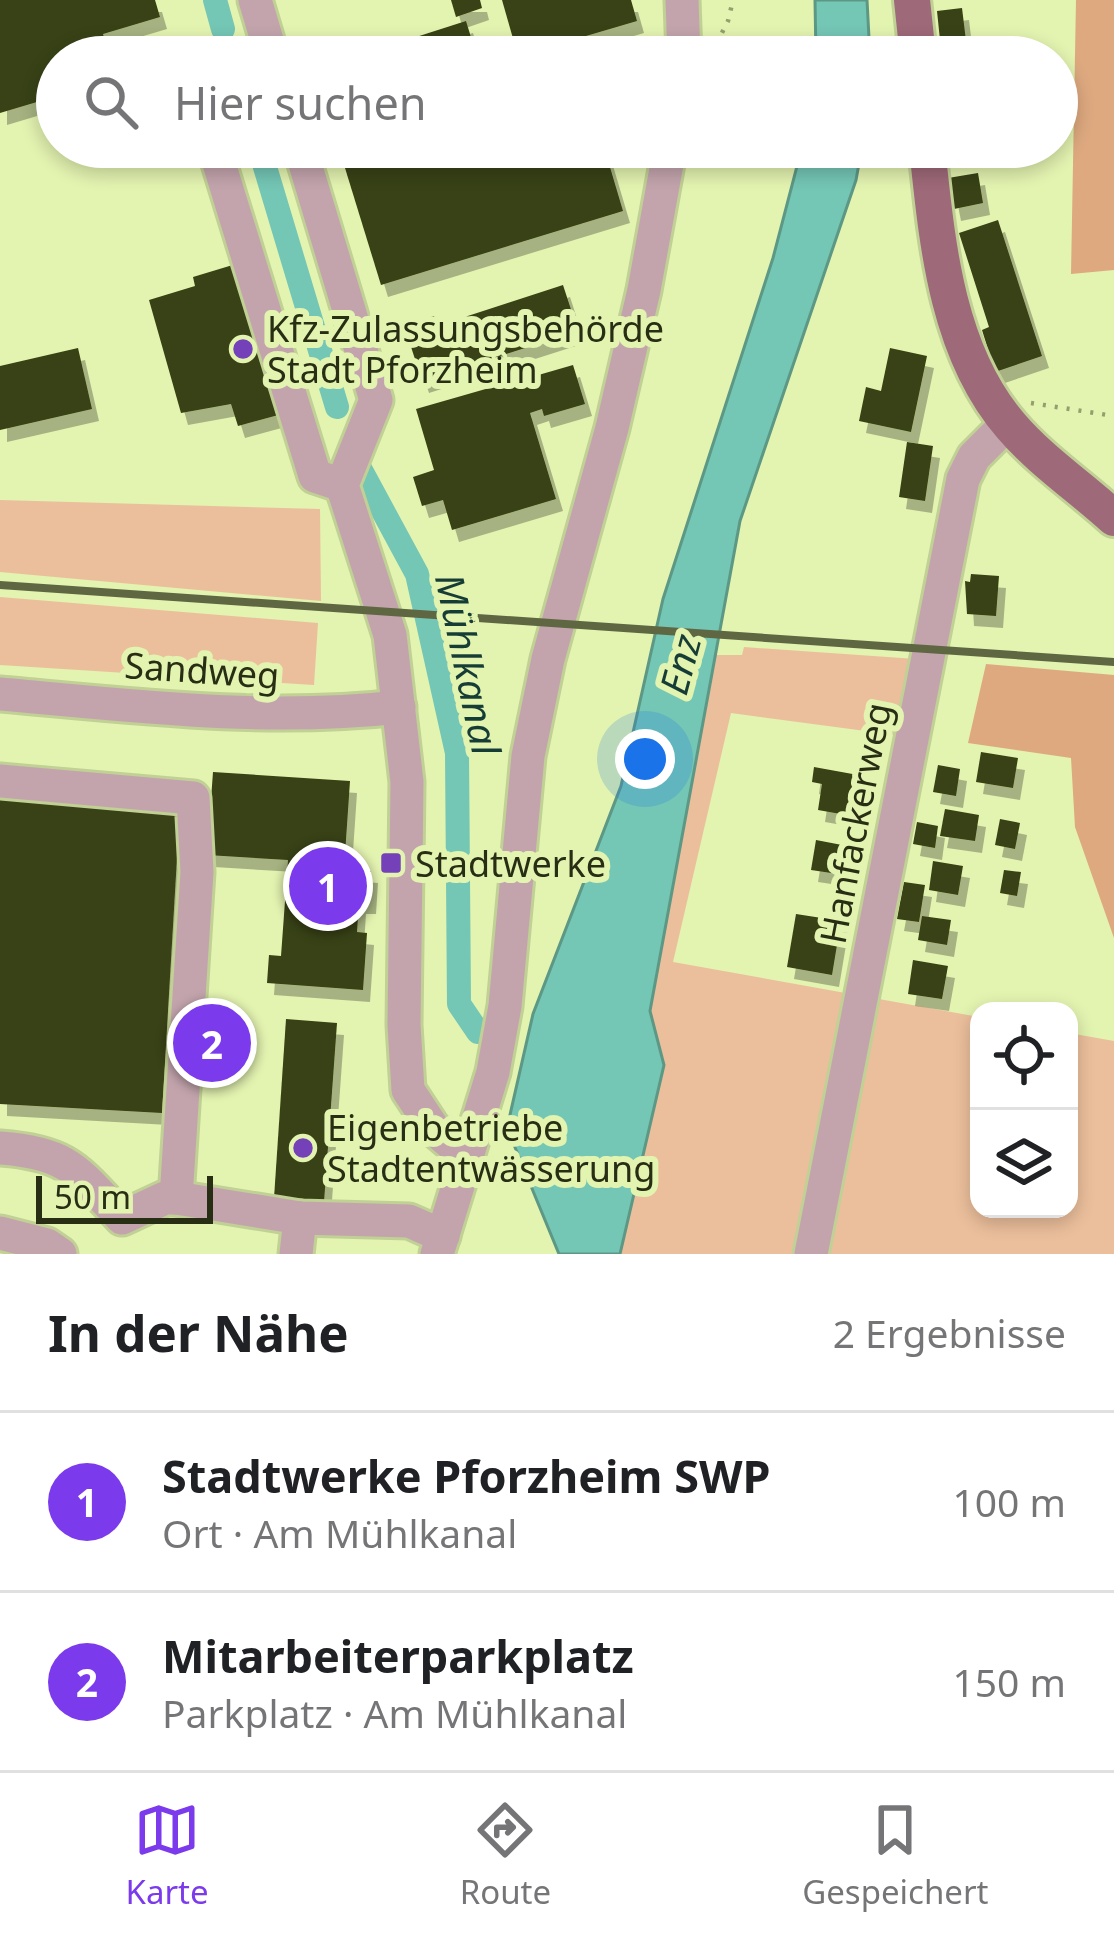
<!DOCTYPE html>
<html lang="de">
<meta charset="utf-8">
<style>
:root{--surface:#fff;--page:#f2f2f2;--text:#202124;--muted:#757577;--line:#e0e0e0;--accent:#7c3aed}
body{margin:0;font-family:"Noto Sans",sans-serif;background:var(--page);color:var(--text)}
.controls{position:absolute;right:36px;bottom:36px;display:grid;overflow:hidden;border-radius:24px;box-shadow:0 6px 18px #0003}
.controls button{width:108px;height:108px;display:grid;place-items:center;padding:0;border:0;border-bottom:3px solid var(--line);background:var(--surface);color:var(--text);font:60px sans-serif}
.scale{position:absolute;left:36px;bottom:30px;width:177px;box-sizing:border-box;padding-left:12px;border:6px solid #282e14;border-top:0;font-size:33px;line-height:42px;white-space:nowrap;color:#282e14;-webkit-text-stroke:9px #e3f3b0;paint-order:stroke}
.you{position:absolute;left:645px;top:759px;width:42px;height:42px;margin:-30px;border:9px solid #fff;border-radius:50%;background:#1a73e8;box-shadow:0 0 0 18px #1a73e833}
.badge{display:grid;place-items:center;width:78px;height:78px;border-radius:50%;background:var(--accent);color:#fff;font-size:39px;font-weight:700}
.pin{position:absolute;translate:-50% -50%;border:6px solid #fff;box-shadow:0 3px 12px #0006}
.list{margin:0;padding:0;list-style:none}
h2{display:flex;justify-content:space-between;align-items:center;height:156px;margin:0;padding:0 48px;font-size:51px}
h2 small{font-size:39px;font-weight:400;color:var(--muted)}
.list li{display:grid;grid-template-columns:78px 1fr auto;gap:36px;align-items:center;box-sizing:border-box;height:180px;padding:0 48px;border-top:3px solid var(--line)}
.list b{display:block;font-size:45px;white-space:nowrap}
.list p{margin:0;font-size:39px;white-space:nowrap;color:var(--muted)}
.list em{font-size:39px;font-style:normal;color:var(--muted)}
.icon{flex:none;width:66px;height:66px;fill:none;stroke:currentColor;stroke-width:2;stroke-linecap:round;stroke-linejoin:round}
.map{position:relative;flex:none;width:1114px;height:1254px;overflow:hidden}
.search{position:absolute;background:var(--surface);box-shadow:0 6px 18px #0003;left:36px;right:36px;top:36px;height:132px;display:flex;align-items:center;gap:30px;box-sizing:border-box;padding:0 42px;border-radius:66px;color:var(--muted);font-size:45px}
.sheet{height:516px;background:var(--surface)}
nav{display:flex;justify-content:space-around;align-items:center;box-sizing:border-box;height:168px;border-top:3px solid var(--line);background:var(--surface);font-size:33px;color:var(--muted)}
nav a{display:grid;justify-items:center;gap:6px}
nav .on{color:var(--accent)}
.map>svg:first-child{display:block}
.green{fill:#ebbf9c}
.forest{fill:#dea97f}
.water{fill:#74c6b5;stroke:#5d9885;stroke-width:3}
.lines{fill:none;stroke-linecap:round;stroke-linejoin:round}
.canal{stroke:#74c6b5;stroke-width:24}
.building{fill:#394212;filter:url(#shadow)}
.minor-casing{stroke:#c1d094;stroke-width:39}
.major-casing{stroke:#c1d094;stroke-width:42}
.path{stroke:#939f6e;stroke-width:4.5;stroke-dasharray:3 9;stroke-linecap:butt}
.minor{stroke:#c3a4ad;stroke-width:33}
.major{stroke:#9e6979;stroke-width:36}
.rail{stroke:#5e6741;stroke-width:8}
.poi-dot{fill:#7441b9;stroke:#e3f3b0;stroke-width:4.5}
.labels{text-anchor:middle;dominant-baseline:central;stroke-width:12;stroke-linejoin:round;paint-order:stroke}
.poi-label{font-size:36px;fill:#282e14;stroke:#e3f3b0;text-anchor:start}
.street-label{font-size:36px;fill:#282e14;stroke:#e3f3b0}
.water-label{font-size:39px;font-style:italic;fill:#153c35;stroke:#e3f3b0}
</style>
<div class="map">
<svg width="1114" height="1254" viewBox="0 0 1114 1254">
<defs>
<filter id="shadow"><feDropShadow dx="7" dy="12" stdDeviation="0" flood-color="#0004"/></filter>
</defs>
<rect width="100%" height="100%" fill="#e3f3b0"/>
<!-- green -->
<g class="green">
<path d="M0 500 320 509 321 601 0 572Z"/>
<path d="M0 597 318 623 314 685 0 665Z"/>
<path d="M744 647 916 659 903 736 731 713 673 962 979 1017V1209H1069V1033L1114 1041V1254H620L664 1065 650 1011 713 655H742Z"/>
</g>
<!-- forest -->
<g class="forest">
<path d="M1076 0H1114V270L1071 274Z"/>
<path d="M986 664 1114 675V938L1075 827 1071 758 968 743Z"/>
</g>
<!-- water -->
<g class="water">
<path d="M815 0H867L870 57H816Z"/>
<path d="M802 147H862L856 180 740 521 650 1011 664 1065 620 1254H559L507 1128 533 1014 621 786 663 599 773 258Z"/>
</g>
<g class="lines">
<!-- canal -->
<g class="canal">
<path d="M215 0 223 29"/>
<path d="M259 147 337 407"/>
<path d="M357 463 417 574 457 753 459 1004 478 1032"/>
</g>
</g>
<!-- building -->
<g class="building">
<path d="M0 0H155L160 17 103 34 110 57H57V96L0 113Z"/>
<path d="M451 0H480L482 8 456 17Z"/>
<path d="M502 0H631L637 21 518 56Z"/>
<path d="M962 8 968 57H936L935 52 948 51 947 39 940 40 937 11Z"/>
<path d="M466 21 477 57H419L413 38Z"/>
<path d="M374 37 380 57H311V56Z"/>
<path d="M413 147H604L623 211 381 285 345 168Z"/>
<path d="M978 173 983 203 954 209 948 178Z"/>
<path d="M998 220 1042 356 995 372 982 330 989 327 959 233Z"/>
<path d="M236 264 282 414 238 426 231 404 181 413 149 300 195 286 193 277Z"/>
<path d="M563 285 578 331 422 381 404 325 434 316 437 326Z"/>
<path d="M78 348 92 409 0 430V366Z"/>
<path d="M890 348 927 356 911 432 859 421 866 387 881 391Z"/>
<path d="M573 365 585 404 544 416 542 409 530 413 556 499 452 530 443 500 422 506 413 477 434 470 416 409 520 379 522 385 536 381 535 376Z"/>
<path d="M907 442 933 446 925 501 899 497Z"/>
<path d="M971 574 999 576 996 616 967 614 965 581 970 582Z"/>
<path d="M981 752 1018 758 1013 788 976 782Z"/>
<path d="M938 765 960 769 956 796 933 792Z"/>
<path d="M814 767 858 775 852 816 818 810 822 784 812 782Z"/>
<path d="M213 772 350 781 344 869 371 871 369 902H359L357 932 367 933 363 990 267 983 269 955 281 956 288 860 207 855Z"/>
<path d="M0 797 180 807 162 1113 0 1104Z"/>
<path d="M945 809 979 815 975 841 940 836Z"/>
<path d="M1000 819 1020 823 1015 849 995 845Z"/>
<path d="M917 822 938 826 935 848 913 844Z"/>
<path d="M816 840 842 845 838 874 811 870Z"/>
<path d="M933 861 963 866 958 895 929 890Z"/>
<path d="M1004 870 1021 872 1017 896 1000 893Z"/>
<path d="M904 882 925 885 919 922 897 919Z"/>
<path d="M796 914 841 921 832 975 787 967Z"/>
<path d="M922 916 951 920 947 945 918 940Z"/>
<path d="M913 960 948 966 942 999 908 994Z"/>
<path d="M286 1019 337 1023 324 1202 274 1198Z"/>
</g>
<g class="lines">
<!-- minor casing -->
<g class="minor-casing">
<g id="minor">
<path d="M255 0 272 57"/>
<path d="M682 0 684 57"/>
<path d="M214 147 315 476 342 485"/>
<path d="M300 147 376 400 342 485 390 635 407 782 404 1025 408 1090 433 1128 468 1158"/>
<path d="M0 694C134 706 265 722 399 707"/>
<path d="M0 781 193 798 197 872 176 1198"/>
<path d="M0 1148C69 1153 77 1171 122 1218L165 1198H176L300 1218 409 1221 443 1236"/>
<path d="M0 1233 47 1245 60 1254"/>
<path d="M296 1254 300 1218"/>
<path d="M437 1254 493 1072 505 1006 528 756 548 659 612 428 644 290 670 147"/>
<path d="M811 1254 963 479 974 457 1008 423"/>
</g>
</g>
<!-- major casing -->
<g class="major-casing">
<g id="major">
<path d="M912 0 918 57"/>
<path d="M927 147C937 241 946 351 1011 426 1040 460 1080 487 1114 518"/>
</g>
</g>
<!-- path -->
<g class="path">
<path d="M711 54 728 21 733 0"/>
<path d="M1031 403 1114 416"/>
</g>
<!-- minor -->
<use href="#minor" class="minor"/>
<!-- major -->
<use href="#major" class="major"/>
<!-- rail -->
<path class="rail" d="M0 585 1114 662"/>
</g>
<!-- markers -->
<g class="poi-dot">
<circle cx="243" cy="349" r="12"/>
<rect x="379" y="851" width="24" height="24" rx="6"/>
<circle cx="303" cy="1148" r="12"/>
</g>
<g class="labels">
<!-- poi labels -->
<g class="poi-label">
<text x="267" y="328">Kfz-Zulassungsbehörde<tspan x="267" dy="41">Stadt Pforzheim</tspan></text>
<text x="415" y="863">Stadtwerke</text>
<text x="327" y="1127">Eigenbetriebe<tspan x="327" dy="41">Stadtentwässerung</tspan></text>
</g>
<!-- street labels -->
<g class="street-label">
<text transform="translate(202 670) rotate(4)">Sandweg</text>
<text transform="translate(855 823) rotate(-79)">Hanfackerweg</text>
</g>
<!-- water labels -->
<g class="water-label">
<text transform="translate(469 664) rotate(78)">Mühlkanal</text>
<text transform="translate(679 664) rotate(-75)">Enz</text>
</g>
</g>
</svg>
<div class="controls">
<button><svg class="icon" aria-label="locate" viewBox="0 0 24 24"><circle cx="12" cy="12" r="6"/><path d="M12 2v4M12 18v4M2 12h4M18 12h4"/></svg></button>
<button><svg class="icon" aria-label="layers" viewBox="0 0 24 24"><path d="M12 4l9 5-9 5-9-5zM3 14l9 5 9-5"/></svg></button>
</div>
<div class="scale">50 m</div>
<div class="you"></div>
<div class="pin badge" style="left:328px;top:886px">1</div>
<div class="pin badge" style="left:212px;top:1043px">2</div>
<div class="search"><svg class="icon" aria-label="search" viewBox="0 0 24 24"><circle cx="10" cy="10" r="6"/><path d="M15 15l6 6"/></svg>Hier suchen</div>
</div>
<section class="sheet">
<h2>In der Nähe<small>2 Ergebnisse</small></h2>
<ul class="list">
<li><span class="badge">1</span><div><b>Stadtwerke Pforzheim SWP</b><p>Ort · Am Mühlkanal</p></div><em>100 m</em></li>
<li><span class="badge">2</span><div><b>Mitarbeiterparkplatz</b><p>Parkplatz · Am Mühlkanal</p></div><em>150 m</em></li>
</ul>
</section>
<nav>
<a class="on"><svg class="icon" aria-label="map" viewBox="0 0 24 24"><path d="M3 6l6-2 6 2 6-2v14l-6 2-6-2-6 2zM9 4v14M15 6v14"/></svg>Karte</a>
<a><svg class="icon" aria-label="directions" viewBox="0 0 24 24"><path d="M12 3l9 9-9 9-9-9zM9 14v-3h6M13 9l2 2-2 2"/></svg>Route</a>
<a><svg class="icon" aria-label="saved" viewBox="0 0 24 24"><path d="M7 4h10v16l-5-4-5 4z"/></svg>Gespeichert</a>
</nav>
